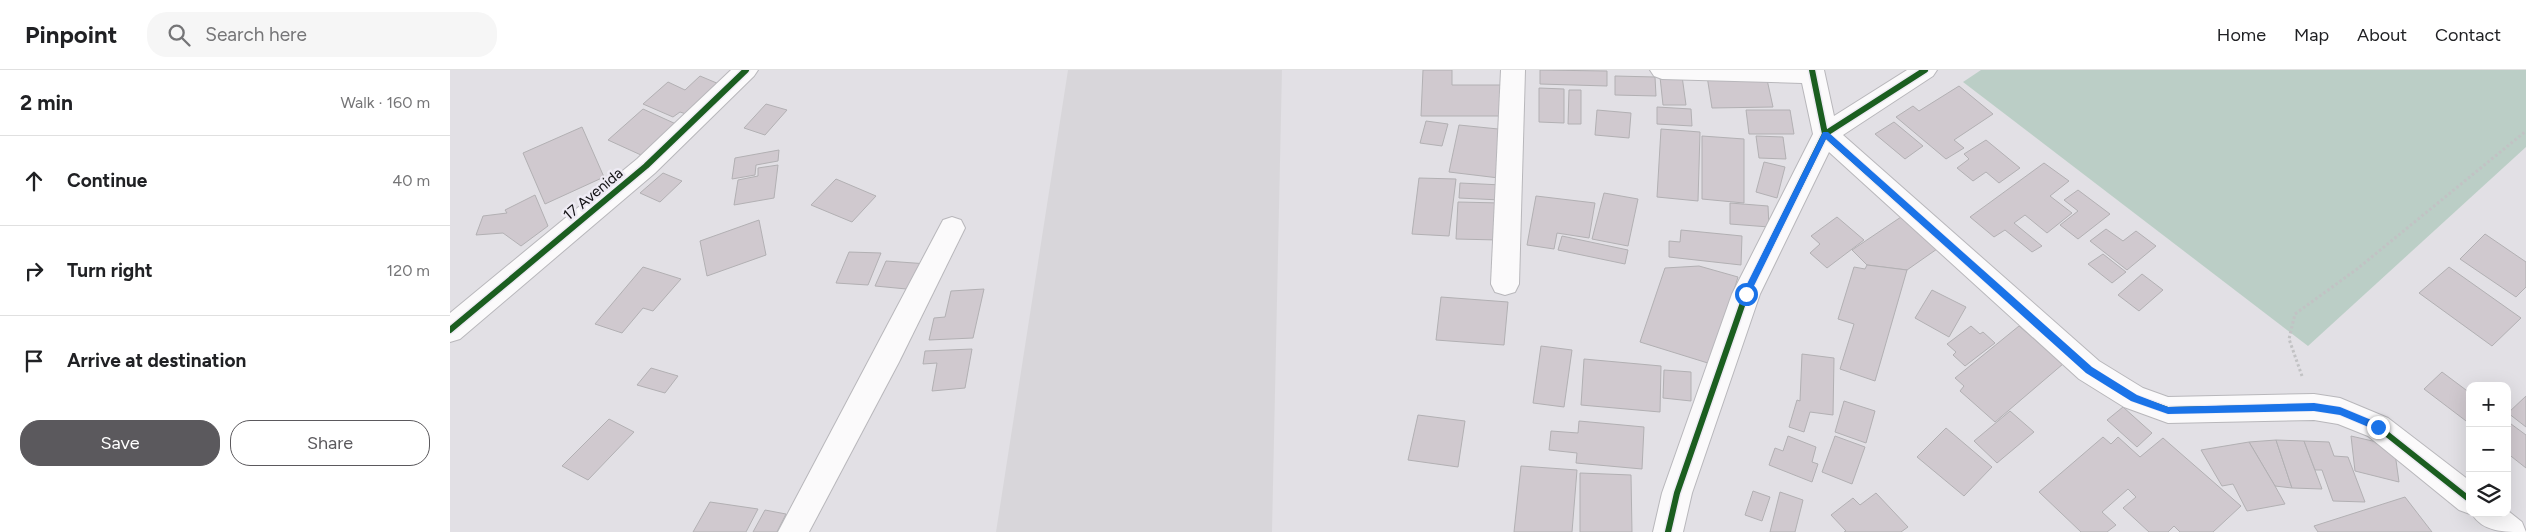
<!DOCTYPE html>
<meta charset="utf-8">
<style>
:root{--surface:#fff;--page:#f6f6f6;--text:#202124;--muted:#757577;--line:#e0e0e0;--accent:#5b595d}
body{margin:0;font-family:Figtree,sans-serif;background:var(--page);color:var(--text)}
.controls{position:absolute;right:15px;bottom:15px;display:grid;overflow:hidden;border-radius:10px;box-shadow:0 5px 20px #0002}
.controls button{width:45px;height:45px;display:grid;place-items:center;padding:0;border:0;border-bottom:1px solid var(--line);background:var(--surface);color:var(--text);font:25px sans-serif}
.stop{position:absolute;width:15px;height:15px;margin:-11px;border:4px solid #1a73e8;border-radius:50%;background:#fff}
.stop.end{background:#1a73e8;border-color:#fff;box-shadow:0 1px 5px #0008}
.list{margin:0;padding:0;list-style:none}
h2{display:flex;justify-content:space-between;align-items:center;height:65px;margin:0;padding:0 20px;font-size:21px}
h2 small{font-size:16px;font-weight:400;color:var(--muted)}
.list li{display:grid;grid-template-columns:32px 1fr auto;gap:15px;align-items:center;box-sizing:border-box;height:90px;padding:0 20px;border-top:1px solid var(--line)}
.list b{display:block;font-size:19px;white-space:nowrap}
.list em{font-size:16px;font-style:normal;color:var(--muted)}
.actions{display:flex;gap:10px;padding:15px 20px}
.actions a{flex:1;padding:11px 0;border:1px solid var(--accent);border-radius:20px;text-align:center;font-size:18px;color:var(--accent)}
.actions .main{background:var(--accent);color:#fff}
.icon{flex:none;width:28px;height:28px;fill:none;stroke:currentColor;stroke-width:2;stroke-linecap:round;stroke-linejoin:round}
.map{position:relative;flex:none;width:2076px;height:462px;overflow:hidden}
header{display:flex;align-items:center;gap:30px;box-sizing:border-box;height:70px;padding:0 25px;background:var(--surface);border-bottom:1px solid var(--line)}
header strong{font-size:24px}
nav{display:flex;gap:28px;margin-inline-start:auto;font-size:18px}
.search{width:350px;height:45px;background:var(--page);display:flex;align-items:center;gap:12px;box-sizing:border-box;padding:0 18px;border-radius:20px;color:var(--muted);font-size:19px}
main{display:flex}
aside{flex:1;background:var(--surface)}
.map>svg:first-child{display:block}
.green{fill:#bbcec6}
.lines{fill:none;stroke-linecap:round;stroke-linejoin:round}
.runway{fill:#d8d6da;fill-rule:evenodd}
.building{fill:#d0c9cf;stroke:#b2b0b3}
.minor-casing{stroke:#b8b7bb;stroke-width:2}
.path{stroke:#c2c2c4;stroke-width:3;stroke-dasharray:2.5 2.5;stroke-linecap:butt}
.minor{fill:#fbfafb;fill-rule:evenodd}
.cycleway-casing{stroke:#eeebf4;stroke-width:9}
.cycleway{stroke:#1b5e20;stroke-width:6}
.route{fill:#1a73e8}
.labels{text-anchor:middle;dominant-baseline:central;stroke-width:5;stroke-linejoin:round;paint-order:stroke}
.street-label{font-size:15px;fill:#121114;stroke:#eeebf4}
</style>
<header>
<strong>Pinpoint</strong>
<div class="search"><svg class="icon" aria-label="search" viewBox="0 0 24 24"><circle cx="10" cy="10" r="6"/><path d="M15 15l6 6"/></svg>Search here</div>
<nav><a>Home</a><a>Map</a><a>About</a><a>Contact</a></nav>
</header>
<main>
<aside>
<h2>2 min<small>Walk · 160 m</small></h2>
<ul class="list">
<li><svg class="icon" aria-label="ahead" viewBox="0 0 24 24"><path d="M12 20V5M6 11l6-6 6 6"/></svg><div><b>Continue</b></div><em>40 m</em></li>
<li><svg class="icon" aria-label="right" viewBox="0 0 24 24"><path d="M7 20v-9h11M14 6l5 5-5 5"/></svg><div><b>Turn right</b></div><em>120 m</em></li>
<li><svg class="icon" aria-label="arrive" viewBox="0 0 24 24"><path d="M6 21V4h12l-3 4 3 4H6"/></svg><div><b>Arrive at destination</b></div></li>
</ul>
<div class="actions"><a class="main">Save</a><a>Share</a></div>
</aside>
<div class="map">
<svg width="2076" height="462" viewBox="0 0 2076 462">
<rect width="100%" height="100%" fill="#e2e0e5"/>
<!-- green -->
<path class="green" d="M1531 0H2076V77L1858 276 1513 12Z"/>
<g class="lines">
<!-- runway -->
<path class="runway" d="M618 0H832L822 462H546Z"/>
</g>
<!-- building -->
<g class="building">
<path d="M973 0H1002V15H1051L1052 46H971Z"/>
<path d="M1090 0 1157 1V16L1090 14Z"/>
<path d="M1316 5 1323 37 1262 38 1257 6Z"/>
<path d="M250 6 269 14 236 44 230 42 223 47 193 34 218 12 235 20Z"/>
<path d="M1165 6 1205 7 1206 26 1165 25Z"/>
<path d="M1232 6 1236 35H1213L1210 7Z"/>
<path d="M1509 16 1543 44 1504 70 1514 78 1496 89 1446 47 1463 36 1469 41Z"/>
<path d="M1089 18 1114 19V53L1089 52Z"/>
<path d="M1119 20H1131V54H1118Z"/>
<path d="M316 34 337 40 315 65 294 58Z"/>
<path d="M1207 37 1241 39 1242 56 1207 54Z"/>
<path d="M193 39 226 54 191 85 158 70Z"/>
<path d="M1147 40 1181 43 1179 68 1145 65Z"/>
<path d="M1296 40H1340L1344 64H1299Z"/>
<path d="M976 51 998 54 992 76 970 73Z"/>
<path d="M1444 52 1473 76 1455 89 1425 64Z"/>
<path d="M1009 55 1058 60 1049 108 999 102Z"/>
<path d="M132 57 154 107 95 134 73 83Z"/>
<path d="M1211 59 1250 62 1248 131 1207 127Z"/>
<path d="M1252 66 1294 69V133L1252 129Z"/>
<path d="M1306 66 1333 67 1336 89 1309 88Z"/>
<path d="M1536 70 1570 98 1549 113 1536 102 1523 111 1507 98 1519 89 1514 84Z"/>
<path d="M329 80 328 91 306 95 305 105 282 109 285 88Z"/>
<path d="M1314 92 1335 97 1327 128 1306 122Z"/>
<path d="M1594 93 1619 111 1600 126 1622 143 1597 163 1575 145 1564 153 1592 176 1582 182 1555 160 1544 167 1520 147Z"/>
<path d="M328 95 324 128 284 135 288 110 308 106V98Z"/>
<path d="M213 103 232 111 210 132 190 123Z"/>
<path d="M969 108 1006 109 999 166 962 164Z"/>
<path d="M386 109 426 126 402 152 361 135Z"/>
<path d="M1010 113 1052 115 1050 130 1009 128Z"/>
<path d="M1628 120 1660 144 1628 169 1610 155 1628 141 1614 130Z"/>
<path d="M1154 123 1188 129 1178 176 1142 169Z"/>
<path d="M85 125 98 156 71 176 53 163 26 165 33 146 57 143 55 140Z"/>
<path d="M1086 126 1145 133 1139 168 1107 163 1104 179 1077 175Z"/>
<path d="M1008 132 1050 133 1048 170 1006 169Z"/>
<path d="M1280 133 1318 136 1319 157 1280 154Z"/>
<path d="M1387 147 1414 170 1377 198 1360 183 1370 174 1361 166Z"/>
<path d="M1451 147 1487 179 1457 200 1417 195 1402 180Z"/>
<path d="M309 150 316 185 257 206 250 171Z"/>
<path d="M1656 159 1673 171 1686 161 1706 176 1677 200 1640 171Z"/>
<path d="M1231 160 1292 166 1291 195 1219 187V171L1230 172Z"/>
<path d="M2035 164 2076 192V217L2066 227 2010 189Z"/>
<path d="M1112 166 1178 180 1175 194 1108 180Z"/>
<path d="M399 182 431 183 418 215 386 213Z"/>
<path d="M1653 184 1676 202 1662 213 1638 194Z"/>
<path d="M436 191 478 194 467 220 425 216Z"/>
<path d="M1417 195 1457 200 1425 311 1390 299 1404 254 1388 249 1404 197 1415 199Z"/>
<path d="M1249 196 1288 207 1261 294 1190 272 1215 198Z"/>
<path d="M193 197 231 209 203 241 193 238 172 263 145 254Z"/>
<path d="M1999 197 2071 248 2042 276 1969 223Z"/>
<path d="M1692 204 1713 220 1689 241 1668 225Z"/>
<path d="M534 219 523 268 479 270 484 248 495 247 501 221Z"/>
<path d="M1482 220 1516 237 1499 267 1465 248Z"/>
<path d="M991 227 1058 232 1054 275 986 270Z"/>
<path d="M1521 256 1530 264 1533 262 1545 273 1515 296 1503 285 1506 282 1497 274Z"/>
<path d="M1569 256 1613 294 1545 352 1510 321 1514 316 1505 308Z"/>
<path d="M1091 276 1122 280 1114 337 1083 333Z"/>
<path d="M522 279 515 318 482 321 487 293 473 294 475 281Z"/>
<path d="M1352 284 1384 288 1383 345 1360 342 1354 362 1339 357 1347 330 1350 331Z"/>
<path d="M1134 289 1211 296 1210 342 1131 335Z"/>
<path d="M201 298 228 306 215 323 187 315Z"/>
<path d="M1214 300 1241 302V331L1213 328Z"/>
<path d="M1992 302 2020 323V354L1974 319Z"/>
<path d="M2076 326V357L2058 343Z"/>
<path d="M1394 331 1425 341 1416 373 1385 362Z"/>
<path d="M1673 337 1702 363 1687 377 1657 350Z"/>
<path d="M1560 341 1584 362 1547 393 1524 371Z"/>
<path d="M968 345 1015 351 1008 397 958 390Z"/>
<path d="M159 349 184 362 138 410 112 396Z"/>
<path d="M1129 351 1194 357 1192 399 1126 393 1127 383 1099 380 1101 361 1128 363Z"/>
<path d="M2057 351 2076 365V398L2057 383Z"/>
<path d="M1496 358 1542 397 1514 426 1467 387Z"/>
<path d="M1338 366 1366 377 1362 392 1368 394 1362 412 1319 395 1325 378 1333 381Z"/>
<path d="M1385 366 1415 377 1402 414 1372 402Z"/>
<path d="M1901 366 1944 376 1949 412 1905 401Z"/>
<path d="M1653 367 1661 374 1668 367 1690 387 1713 368 1791 436 1763 462H1730L1724 456 1718 462H1699L1673 438 1686 427 1678 419 1652 442 1666 455 1657 462H1631L1589 422Z"/>
<path d="M1826 370 1842 418 1825 416 1799 372Z"/>
<path d="M1826 370 1854 371 1872 419 1842 418Z"/>
<path d="M1854 371 1879 372 1884 386 1898 387 1915 432 1883 431 1872 400H1865Z"/>
<path d="M1799 372 1825 416 1835 434 1797 441 1783 414 1772 416 1751 380Z"/>
<path d="M1071 396 1127 400 1122 462H1064Z"/>
<path d="M1130 403 1181 405 1182 462H1130Z"/>
<path d="M1303 421 1320 427 1312 451 1295 445Z"/>
<path d="M1330 422 1353 430 1345 462H1320Z"/>
<path d="M1426 423 1458 457 1451 462H1394L1396 461 1381 445 1403 428 1410 435Z"/>
<path d="M1955 427 1982 462H1868L1864 456Z"/>
<path d="M260 432 308 439 296 462H243Z"/>
<path d="M315 440 336 444 327 462H303Z"/>
</g>
<g class="lines">
<!-- minor casing -->
<g class="minor-casing">
<g id="minor">
<path d="M281 0H308L304 6 205 103 10 269 0 272V243L187 89Z"/>
<path d="M1051 0H1075L1069 214 1065 222 1055 225 1045 222 1041 214Z"/>
<path d="M1200 0H1374L1384 46 1457 0H1487L1483 6 1393 65 1649 291 1693 318 1718 327 1864 324 1890 328 1938 348 2020 411V443H2057V440L2072 452 2076 462C2053 462 2033 462 2022 444H2020L2009 440 1918 366 1888 354 1864 350 1718 353 1674 337 1629 309 1379 82 1310 224 1242 423 1233 462H1203L1212 423 1282 224 1363 64 1352 13 1212 9 1204 6Z"/>
<path d="M502 147 511 150 515 158 449 292 359 462H328L493 150Z"/>
</g>
</g>
<!-- path -->
<path class="path" d="M1852 306 1839 269 1845 244 1907 199 2076 61"/>
<!-- minor -->
<use href="#minor" class="minor"/>
<!-- cycleway casing -->
<g class="cycleway-casing">
<g id="cycleway">
<path d="M1362 0 1375 64 1639 300 1684 328 1718 340 1864 337 1890 341 1928 357 2020 430"/>
<path d="M0 260 196 96 296 0"/>
<path d="M1218 462 1227 423 1296 224 1375 64 1475 0"/>
</g>
</g>
<!-- cycleway -->
<use href="#cycleway" class="cycleway"/>
</g>
<!-- route -->
<path class="route" d="M1373 62H1378L1642 297 1687 325 1718 337 1864 333 1890 337 1931 354V360L1928 361 1890 345 1864 341 1718 344 1681 331 1636 303 1376 69 1299 226H1294L1292 224Z"/>
<g class="labels">
<!-- street labels -->
<g class="street-label">
<text transform="translate(143 124) rotate(-40)">17 Avenida</text>
</g>
</g>
</svg>
<div class="controls">
<button>+</button>
<button>−</button>
<button><svg class="icon" aria-label="layers" viewBox="0 0 24 24"><path d="M12 4l9 5-9 5-9-5zM3 14l9 5 9-5"/></svg></button>
</div>
<div class="stop" style="left:1296px;top:224px"></div>
<div class="stop end" style="left:1928px;top:357px"></div>
</div>
</main>
